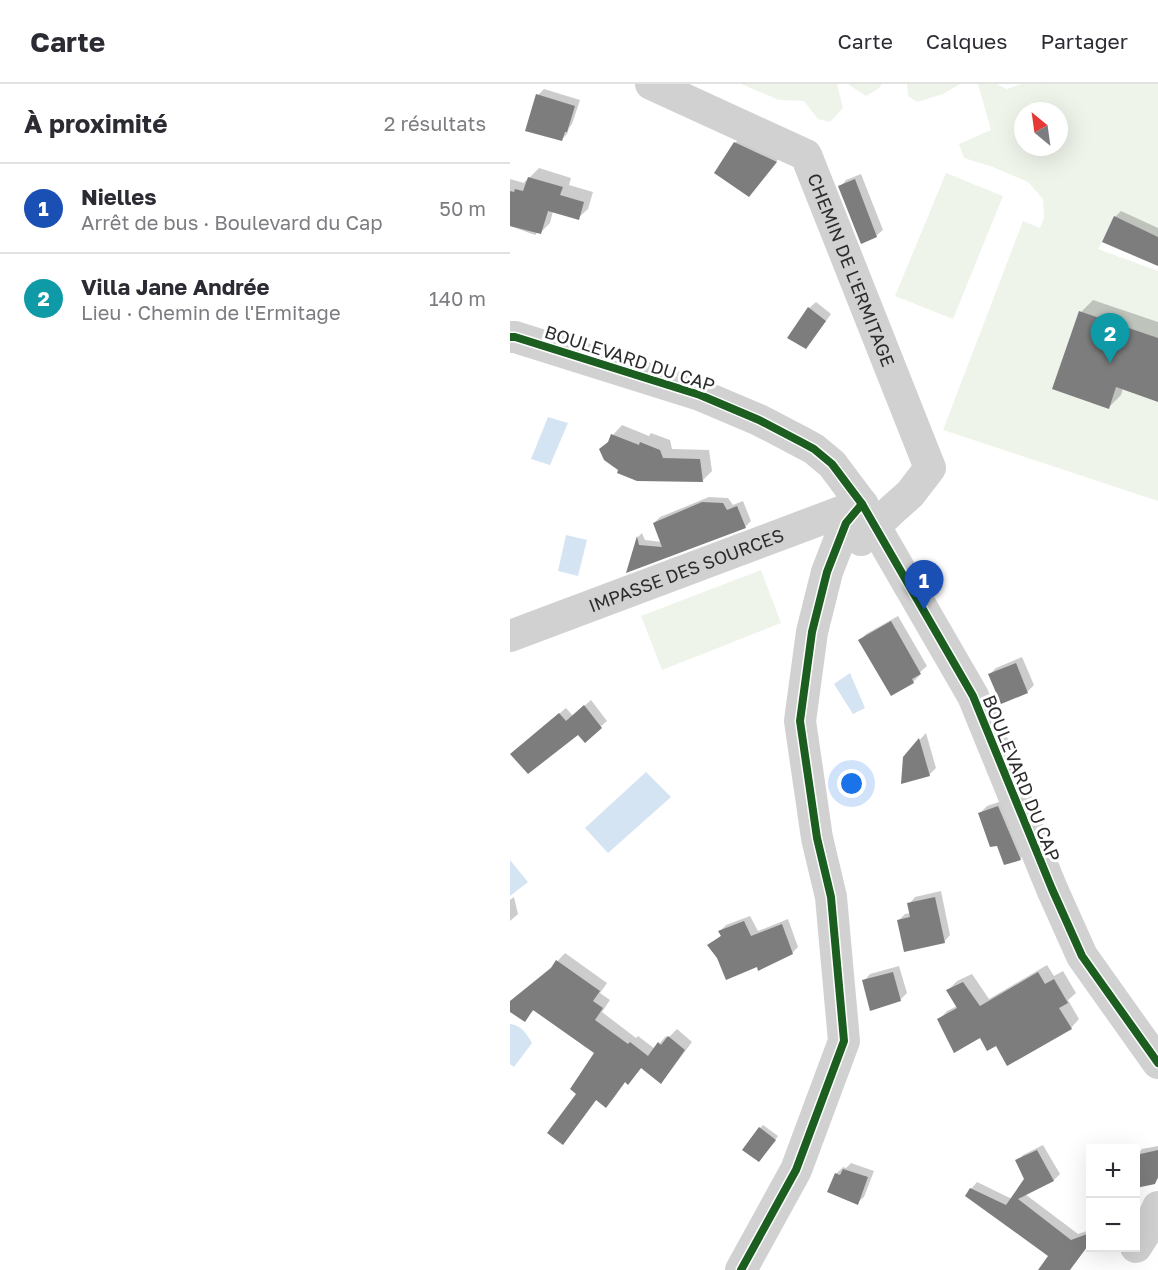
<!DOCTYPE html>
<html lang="fr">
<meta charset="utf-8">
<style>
:root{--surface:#fff;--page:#f7f7f7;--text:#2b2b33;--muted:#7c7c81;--line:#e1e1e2;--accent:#767676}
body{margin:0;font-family:"Golos Text",sans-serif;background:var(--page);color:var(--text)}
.controls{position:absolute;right:18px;bottom:18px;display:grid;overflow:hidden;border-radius:0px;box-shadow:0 6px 24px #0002}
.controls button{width:54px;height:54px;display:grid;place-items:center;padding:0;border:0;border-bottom:2px solid var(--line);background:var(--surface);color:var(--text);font:30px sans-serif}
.compass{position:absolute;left:504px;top:18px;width:54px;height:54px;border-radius:50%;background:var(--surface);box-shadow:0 6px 24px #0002;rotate:331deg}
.you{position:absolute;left:342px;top:700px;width:21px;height:21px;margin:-15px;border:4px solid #fff;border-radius:50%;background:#1a73e8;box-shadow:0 0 0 9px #1a73e833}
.badge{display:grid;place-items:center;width:39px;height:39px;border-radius:50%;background:var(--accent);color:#fff;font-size:20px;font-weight:700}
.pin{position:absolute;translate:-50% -50px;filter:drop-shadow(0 2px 3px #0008)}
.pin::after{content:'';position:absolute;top:32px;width:21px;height:18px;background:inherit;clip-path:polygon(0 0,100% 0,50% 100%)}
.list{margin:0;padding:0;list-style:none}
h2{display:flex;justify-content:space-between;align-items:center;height:78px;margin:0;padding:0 24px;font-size:26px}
h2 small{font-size:20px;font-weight:400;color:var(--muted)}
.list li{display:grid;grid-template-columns:39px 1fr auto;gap:18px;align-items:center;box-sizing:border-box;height:90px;padding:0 24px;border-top:2px solid var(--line)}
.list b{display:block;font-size:22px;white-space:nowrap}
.list p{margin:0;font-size:20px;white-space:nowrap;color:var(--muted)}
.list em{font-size:20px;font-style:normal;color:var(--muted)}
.map{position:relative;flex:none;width:648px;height:1186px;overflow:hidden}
header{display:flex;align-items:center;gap:36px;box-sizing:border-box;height:84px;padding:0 30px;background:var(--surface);border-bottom:2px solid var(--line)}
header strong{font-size:28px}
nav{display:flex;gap:33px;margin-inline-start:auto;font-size:21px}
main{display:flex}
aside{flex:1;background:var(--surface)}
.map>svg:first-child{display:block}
.green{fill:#eef4ea;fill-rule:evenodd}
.water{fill:#d4e4f2}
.shadow{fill:#0003}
.building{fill:#7d7d7d}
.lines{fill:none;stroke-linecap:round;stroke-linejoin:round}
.minor{stroke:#d1d1d1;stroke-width:32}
.cycleway-casing{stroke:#fff;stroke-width:11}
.cycleway{stroke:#1b5e20;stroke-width:8}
.labels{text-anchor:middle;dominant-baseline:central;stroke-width:6;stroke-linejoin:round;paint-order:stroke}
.street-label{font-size:18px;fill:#2c2c2c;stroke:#fff}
</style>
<header>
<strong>Carte</strong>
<nav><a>Carte</a><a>Calques</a><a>Partager</a></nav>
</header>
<main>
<aside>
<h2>À proximité<small>2 résultats</small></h2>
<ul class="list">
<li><span class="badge" style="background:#1a4fb4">1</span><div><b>Nielles</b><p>Arrêt de bus · Boulevard du Cap</p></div><em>50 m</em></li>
<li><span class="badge" style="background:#0f9aa8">2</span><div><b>Villa Jane Andrée</b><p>Lieu · Chemin de l'Ermitage</p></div><em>140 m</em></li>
</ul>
</aside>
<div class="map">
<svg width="648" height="1186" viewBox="0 0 648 1186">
<rect width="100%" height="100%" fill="#fff"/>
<!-- green -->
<g class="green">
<path d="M231 0H327L333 24 320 38 308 35 294 17 269 16Z"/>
<path d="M338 0H372L368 5 356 12Z"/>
<path d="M397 0H450L433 10 407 18 398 12Z"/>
<path d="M468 0H486L497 5 511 0H648V153L604 133 592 158 588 165 648 187V254L570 227 599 324 606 303 648 318V417L433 346 513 137 530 144 534 134 533 115 518 98 483 83 454 74 449 60 481 46ZM513 27H549V63H513Z"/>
<path d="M436 89 493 112 443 235 385 212Z"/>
<path d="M251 486 271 539 152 586 131 532Z"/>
</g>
<!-- water -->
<g class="water">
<path d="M38 333 58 339 40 381 21 375Z"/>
<path d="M56 451 77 456 68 492 48 487Z"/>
<path d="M340 589 355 624 343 630 324 600Z"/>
<path d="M136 688 161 713 98 769 75 744Z"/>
<path d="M0 776 18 798 0 812Z"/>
<path d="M0 940C11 941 17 950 22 959L4 983 0 980Z"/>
</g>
<!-- shadow -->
<g class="shadow">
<path d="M34 5 70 16 62 40 59 44 57 50 51 56 28 11Z"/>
<path d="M231 53 271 72 244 105 225 59Z"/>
<path d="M29 84 61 94 59 101 83 108 78 125 68 134 43 127 40 139 30 149 28 148 25 151 0 142V95L14 99 16 96 18 97 19 94Z"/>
<path d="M351 90 373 146 366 152 330 103 336 96Z"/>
<path d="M611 127 648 144V180L605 133Z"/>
<path d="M583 216 648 238V316L613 304 611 311 599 323 571 228Z"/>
<path d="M306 218 321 230 302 256 296 263 299 224Z"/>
<path d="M112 341 139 352 141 349 160 356 162 365 199 366 202 387 192 397 101 356 103 351Z"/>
<path d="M199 413 218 414 223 421 233 417 241 437 235 443 118 487 128 453 132 449 135 456 152 458 144 439 150 433Z"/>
<path d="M388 532 417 582 409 589 410 591 403 598 350 557 356 550Z"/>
<path d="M512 573 524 601 518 607 492 618 480 590 486 584Z"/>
<path d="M81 616 97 637 75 656 68 649 8 664 56 624 63 632Z"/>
<path d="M416 649 426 684 419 691 394 673Z"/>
<path d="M495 716 516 768 510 775 488 760 470 729 477 722Z"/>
<path d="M431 807 440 851 434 858 389 836 395 830 401 829 399 820 405 813Z"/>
<path d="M4 813 8 830 0 837V816Z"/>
<path d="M240 832 248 847 278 835 288 863 282 869 248 881 208 873 199 861 212 851 210 847 216 841Z"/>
<path d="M55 869 97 899 90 909 100 916 92 928 126 954 128 952 145 965 156 952 158 954 167 945 182 958 158 990 132 983 118 999 116 997 103 1015 96 1022 87 1015 60 1051 53 1059 68 1010 87 969 24 926 14 936 0 926V918L44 881Z"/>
<path d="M537 881 544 892 553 887 566 909 558 916 569 935 561 944 486 960 429 936 437 927 447 922 438 906 447 897 462 890 479 915Z"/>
<path d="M389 882 397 909 390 916 354 897 360 890Z"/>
<path d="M253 1041 268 1052 252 1073 250 1044Z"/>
<path d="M533 1061 550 1090 544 1096 515 1110 568 1150 580 1146V1159L559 1186H542L540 1172 461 1105 467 1098 502 1115 516 1095 507 1077 513 1071Z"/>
<path d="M648 1062V1095L645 1098 629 1083 626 1072 632 1065Z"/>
<path d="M341 1079 364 1087 354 1113 347 1119 326 1090 333 1083 336 1084Z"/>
</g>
<!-- building -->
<g class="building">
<path d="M26 10 65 22 57 48H55L52 57 15 47Z"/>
<path d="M224 58 267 78 239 113 204 89Z"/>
<path d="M18 93 53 103 50 111 74 118 69 136 38 127 31 150 0 142V107L4 108 5 105 13 107Z"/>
<path d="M345 95 367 153 351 160 328 102Z"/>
<path d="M604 132 648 153V182L592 158Z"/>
<path d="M298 223 316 237 296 265 277 254Z"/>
<path d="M569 227 648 254V318L606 303 599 325 542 305Z"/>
<path d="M101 350 129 361 130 358 150 366 153 374 190 375 193 398 127 397 107 389 108 386 94 376 89 365 98 358Z"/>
<path d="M192 418 213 419 217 426 227 422 236 444 116 489 127 452 129 461 152 463 143 439Z"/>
<path d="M381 537 411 590 402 595 404 599 381 612 348 556Z"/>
<path d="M506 579 518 609 491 620 478 590Z"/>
<path d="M74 621 92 644 75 659 68 651 18 690 0 670 49 629 56 637Z"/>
<path d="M409 654 420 692 391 700 393 673Z"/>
<path d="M488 722 511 776 494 781 487 762 480 763 468 729Z"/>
<path d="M425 813 435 859 394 868 387 836 400 833 397 819Z"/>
<path d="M234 837 241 852 272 840 283 870 248 887 247 883 216 896 207 874 197 861 211 852 208 847Z"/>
<path d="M46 876 90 907 83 917 93 924 85 936 118 960 120 958 138 972 148 958 151 961 158 952 175 966 151 1000 131 984 118 1001 115 998 96 1024 86 1016 53 1061 37 1049 66 1010 60 1005 84 969 23 926 15 938 0 928V917L41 884Z"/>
<path d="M383 888 391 917 360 927 352 896Z"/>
<path d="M528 888 535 900 544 895 558 919 549 924 562 945 497 982 486 962 477 967 470 954 444 969 427 935 447 924 436 906 453 898 470 922Z"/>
<path d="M249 1043 266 1056 249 1078 232 1066Z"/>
<path d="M527 1066 544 1097 508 1115 561 1156 580 1149V1159L560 1186H528L538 1172 455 1112 460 1104 496 1121 514 1095 505 1076Z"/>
<path d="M648 1066V1093L645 1100 626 1104V1071Z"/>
<path d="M333 1085 358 1093 348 1121 317 1108 325 1089 330 1091Z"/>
</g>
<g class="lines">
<!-- minor -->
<g class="minor">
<path id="s1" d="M141 0 296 71 420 384 400 410 382 426 351 456"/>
<path d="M0 253H5L190 311 249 336 293 359 304 365 322 380 352 420 463 612 542 805 572 872 648 979"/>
<path id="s2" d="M0 552 352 420"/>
<path d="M626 1163 640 1141 648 1123"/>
<path d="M231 1186 286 1086 334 957 321 813 307 754 290 637 302 548 317 488 336 439 352 420"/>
</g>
<!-- cycleway casing -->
<g class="cycleway-casing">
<g id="cycleway">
<path d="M0 253H5L190 311 249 336 293 359 304 365 322 380 352 420 463 612 542 805 572 872 648 979"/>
<path d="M231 1186 286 1086 334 957 321 813 307 754 290 637 302 548 317 488 336 439 352 420"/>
</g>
</g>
<!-- cycleway -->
<use href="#cycleway" class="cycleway"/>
</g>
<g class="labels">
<!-- street labels -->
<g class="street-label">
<text stroke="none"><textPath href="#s1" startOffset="294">CHEMIN DE L'ERMITAGE</textPath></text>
<text transform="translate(120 274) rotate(18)">BOULEVARD DU CAP</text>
<text stroke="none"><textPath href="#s2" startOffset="188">IMPASSE DES SOURCES</textPath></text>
<text transform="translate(512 694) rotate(68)">BOULEVARD DU CAP</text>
</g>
</g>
</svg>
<div class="controls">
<button>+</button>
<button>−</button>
</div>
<svg class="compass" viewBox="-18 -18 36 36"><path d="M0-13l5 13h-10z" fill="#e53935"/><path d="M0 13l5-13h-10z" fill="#7c7c81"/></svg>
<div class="you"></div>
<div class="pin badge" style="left:414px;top:526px;background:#1a4fb4">1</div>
<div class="pin badge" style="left:600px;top:279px;background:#0f9aa8">2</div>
</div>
</main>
